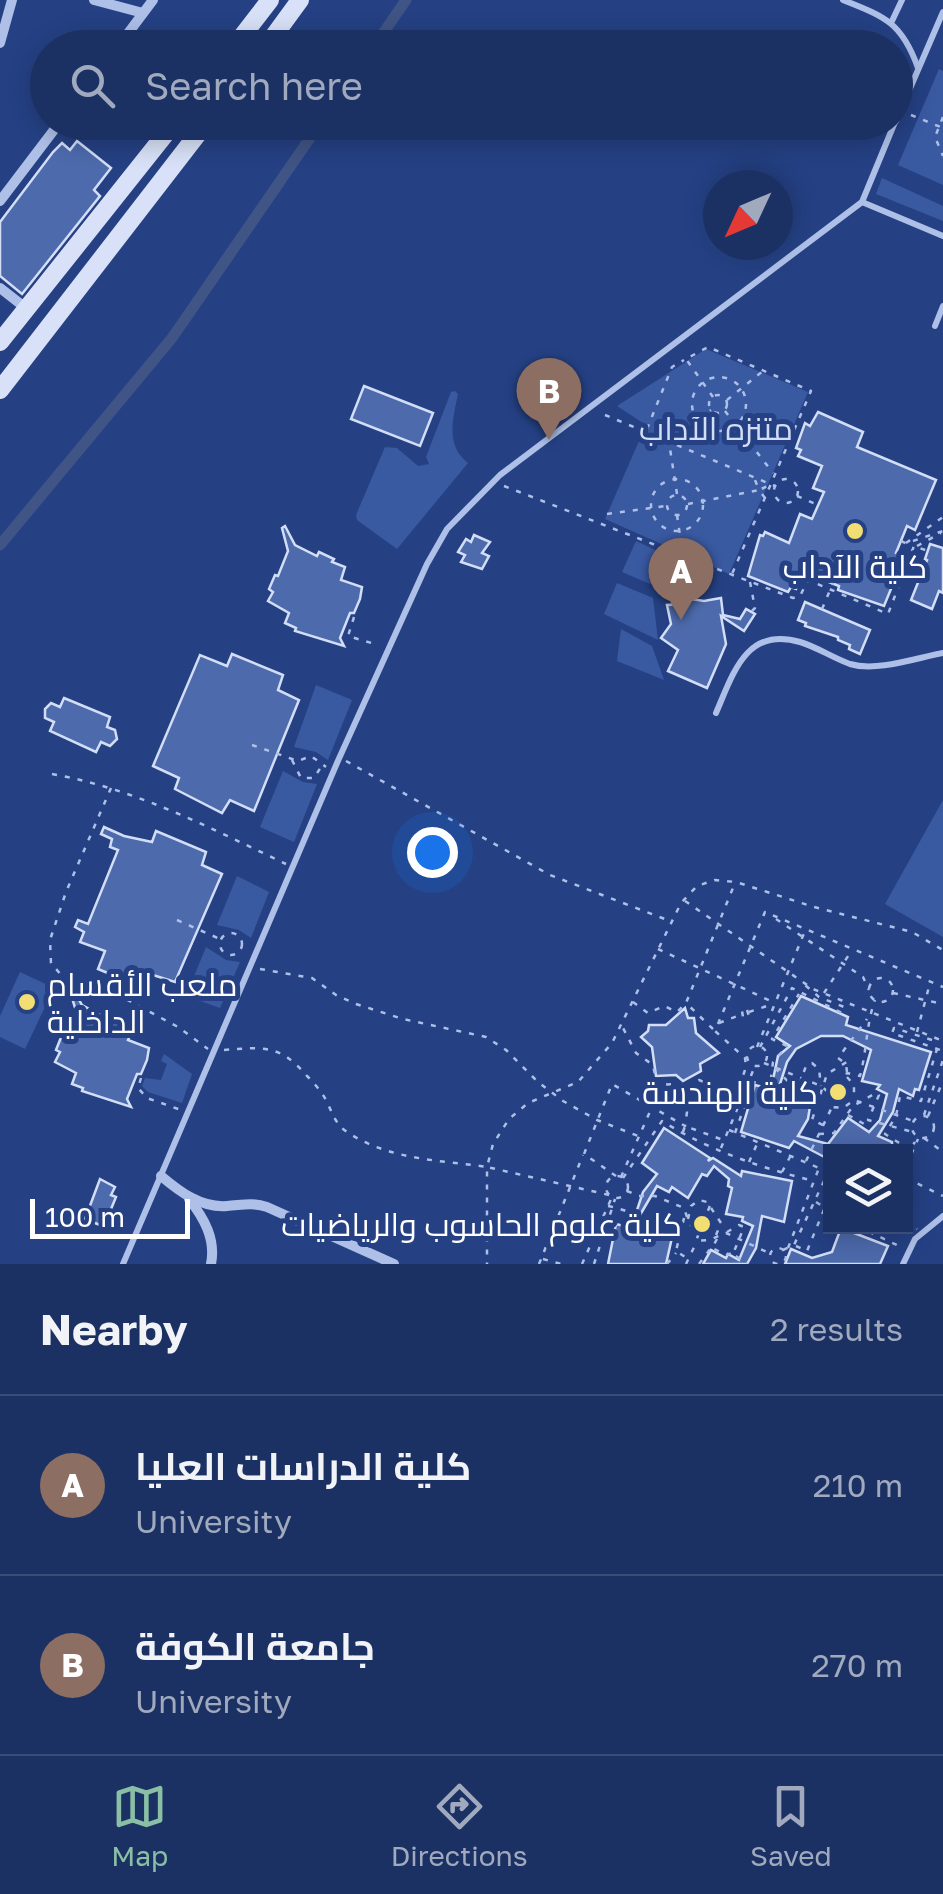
<!DOCTYPE html>
<meta charset="utf-8">
<style>
:root{--surface:#1c3163;--page:#253969;--text:#f1f3f6;--muted:#a0a9be;--line:#3a4c78;--accent:#8abfa5}
body{margin:0;font-family:"Golos Text",Cairo,sans-serif;background:var(--page);color:var(--text)}
.controls{position:absolute;right:30px;bottom:30px;display:grid;overflow:hidden;border-radius:0px;box-shadow:0 5px 25px #0003}
.controls button{width:90px;height:90px;display:grid;place-items:center;padding:0;border:0;border-bottom:2px solid var(--line);background:var(--surface);color:var(--text);font:50px sans-serif}
.compass{position:absolute;left:703px;top:170px;width:90px;height:90px;border-radius:50%;background:var(--surface);box-shadow:0 5px 25px #0003;rotate:226deg}
.scale{position:absolute;left:30px;bottom:25px;width:160px;box-sizing:border-box;padding-left:10px;border:5px solid #fff;border-top:0;font-size:28px;line-height:35px;white-space:nowrap;color:#fff;-webkit-text-stroke:8px #254184;paint-order:stroke}
.you{position:absolute;left:432px;top:852px;width:35px;height:35px;margin:-25px;border:8px solid #fff;border-radius:50%;background:#1a73e8;box-shadow:0 0 0 15px #1a73e833}
.badge{display:grid;place-items:center;width:65px;height:65px;border-radius:50%;background:var(--accent);color:#fff;font-size:32px;font-weight:700}
.pin{position:absolute;translate:-50% -82px;filter:drop-shadow(0 2px 5px #0008)}
.pin::after{content:'';position:absolute;top:52px;width:35px;height:30px;background:inherit;clip-path:polygon(0 0,100% 0,50% 100%)}
.list{margin:0;padding:0;list-style:none}
h2{display:flex;justify-content:space-between;align-items:center;height:130px;margin:0;padding:0 40px;font-size:42px}
h2 small{font-size:32px;font-weight:400;color:var(--muted)}
.list li{display:grid;grid-template-columns:65px 1fr auto;gap:30px;align-items:center;box-sizing:border-box;height:180px;padding:0 40px;border-top:2px solid var(--line)}
.list b{display:block;font-size:38px;white-space:nowrap}
.list p{margin:0;font-size:32px;white-space:nowrap;color:var(--muted)}
.list em{font-size:32px;font-style:normal;color:var(--muted)}
.icon{flex:none;width:55px;height:55px;fill:none;stroke:currentColor;stroke-width:2;stroke-linecap:round;stroke-linejoin:round}
.map{position:relative;flex:none;width:943px;height:1264px;overflow:hidden}
.search{position:absolute;background:var(--surface);box-shadow:0 5px 25px #0003;left:30px;right:30px;top:30px;height:110px;display:flex;align-items:center;gap:25px;box-sizing:border-box;padding:0 35px;border-radius:55px;color:var(--muted);font-size:38px}
.sheet{height:490px;background:var(--surface)}
nav{display:flex;justify-content:space-around;align-items:center;box-sizing:border-box;height:140px;border-top:2px solid var(--line);background:var(--surface);font-size:28px;color:var(--muted)}
nav a{display:grid;justify-items:center;gap:5px}
nav .on{color:var(--accent)}
.map>svg:first-child{display:block}
.green{fill:#3959a1}
.lines{fill:none;stroke-linecap:round;stroke-linejoin:round}
.canal{stroke:#405485;stroke-width:11}
.building{fill:#4d6aac;stroke:#d2ddf6;stroke-width:2.5;fill-rule:evenodd}
.path{stroke:#aec0e8;stroke-width:2.5;stroke-dasharray:5 8;stroke-linecap:butt}
.service{stroke:#aec0e8;stroke-width:6}
.minor{stroke:#aec0e8;stroke-width:10}
.secondary{stroke:#d8e1f7;stroke-width:18}
.poi-dot{fill:#f2de72;stroke:#254184;stroke-width:4}
.labels{text-anchor:middle;dominant-baseline:central;stroke-width:10;stroke-linejoin:round;paint-order:stroke}
.park-label{font-size:32px;fill:#d2ddf6;stroke:#254184}
.poi-label{font-size:32px;fill:#fff;stroke:#254184;text-anchor:end}
</style>
<div class="map">
<svg width="943" height="1264" viewBox="0 0 943 1264">
<rect width="100%" height="100%" fill="#254184"/>
<!-- green -->
<g class="green">
<path d="M939 69 943 71V185L898 165Z"/>
<path d="M882 178 943 206V221L876 194Z"/>
<path d="M706 349 808 392 729 574 605 519 646 425 617 406Z"/>
<path d="M455 391 458 394C453 418 445 446 468 463L397 549 357 520 356 515 385 447 397 448 418 466 429 464 426 457 451 392Z"/>
<path d="M636 541 662 553 650 584 622 572Z"/>
<path d="M617 583 653 598 658 640 604 614Z"/>
<path d="M621 629 652 646 664 680 617 661Z"/>
<path d="M316 685 352 700 328 760 316 752 294 747Z"/>
<path d="M283 771 303 782 317 784 294 842 260 827Z"/>
<path d="M943 800V937L885 904Z"/>
<path d="M237 876 269 892 251 938 239 930 217 925Z"/>
<path d="M206 947 226 960 240 962 220 1008 186 996Z"/>
<path d="M20 972 54 988 25 1049 0 1037V1016Z"/>
<path d="M164 1054 192 1074 182 1103 148 1092 142 1086 145 1078 161 1080 167 1064 161 1061Z"/>
</g>
<g class="lines">
<!-- canal -->
<g class="canal">
<path d="M373 48 406 0"/>
<path d="M0 545 172 338 321 122"/>
</g>
</g>
<!-- building -->
<g class="building">
<path d="M77 141 111 168 94 190 100 196 22 294 0 276V222L53 152 62 143 70 150Z"/>
<path d="M364 386 433 413 420 446 351 419Z"/>
<path d="M818 412 863 432 857 447 936 480 915 530 907 526 896 553 904 557 884 606 838 590 839 586 804 572 796 589 791 587 788 592 748 576 760 535 763 536 765 532 789 543 800 514 812 519 824 492 813 488 822 466 798 456 801 450 796 448 805 423 810 426Z"/>
<path d="M285 526 295 545 317 556 319 552 334 559 332 562 345 567 341 580 362 587 360 599 354 613H350L340 638 344 646 295 631 296 628 285 623 289 613 268 601 273 592 269 589 275 575 278 576 288 551 282 528Z"/>
<path d="M474 535 490 542 482 553 489 556 482 569 461 562 465 555 458 552 466 539 471 542Z"/>
<path d="M930 544 943 548V593L939 591 932 609 911 600 927 560 925 559Z"/>
<path d="M685 598 704 601 721 598 723 615 740 619 746 609 755 614 744 631 721 616 726 644 707 688 668 671 678 650 661 638 671 624 667 605 682 604Z"/>
<path d="M805 602 870 630 860 654 849 649 850 645 838 640V637L805 626 806 623 798 620Z"/>
<path d="M232 654 283 675 278 690 299 700 254 811 230 800 222 813 175 789 179 778 153 766 200 655 227 666Z"/>
<path d="M64 698 110 717 107 727 115 730 117 739 110 746 101 742 96 752 50 731 54 722 45 718V709L51 703 60 707Z"/>
<path d="M104 827 124 836 152 842 156 831 206 852 202 865 222 874 175 982 153 975 146 989 98 969 105 951 80 942 84 932 75 927 78 920 88 924 118 850 110 847 112 839 101 834Z"/>
<path d="M72 987 82 1005 104 1017 106 1013 121 1019 119 1023 133 1028 128 1040 149 1048 147 1060 141 1074H137L127 1099 131 1107 82 1091 83 1088 72 1084 76 1073 55 1062 60 1052 56 1050 62 1035 66 1037 76 1011 69 988Z"/>
<path d="M801 996 848 1017 846 1025 931 1052 919 1090 915 1089 913 1096 899 1089 893 1112 878 1136 892 1142V1152H830V1160L794 1141 789 1148 741 1132 755 1085 771 1089 778 1056 790 1046 776 1037ZM821 1036H843L871 1050 862 1081 880 1085 877 1089 887 1094 880 1120 869 1132 848 1118 828 1144 798 1136 808 1119 811 1100 790 1096 793 1091 780 1084 787 1062 796 1049Z"/>
<path d="M685 1008 688 1018H694L696 1033 719 1053 700 1064 701 1071 683 1081 676 1075 656 1076 652 1047 641 1037 648 1031 649 1025H666Z"/>
<path d="M664 1128 710 1158 708 1161 713 1158 741 1176 742 1171 792 1181 784 1222 762 1216 756 1248 747 1264H703L711 1250 726 1258 728 1254 739 1260 753 1226 742 1221 743 1217 726 1214 732 1188 728 1186 729 1179 714 1166 707 1176 702 1174 688 1198 672 1187 669 1192 657 1186 640 1215 636 1213 643 1192 657 1174 642 1163Z"/>
<path d="M100 1179 115 1187 111 1195 116 1197 107 1219 103 1217 100 1225 85 1219Z"/>
<path d="M636 1218 655 1222 654 1230 673 1233 666 1264H608L616 1224 636 1229Z"/>
<path d="M841 1228 888 1246 880 1264H785L791 1249 812 1258 832 1252Z"/>
</g>
<g class="lines">
<!-- path -->
<g class="path">
<path d="M911 115 943 128"/>
<path d="M943 117 935 137 943 156"/>
<circle cx="719" cy="404" r="27"/>
<circle cx="718" cy="404" r="9"/>
<path d="M713 397 686 359 708 347 811 391 732 574"/>
<path d="M727 400 763 371"/>
<path d="M725 411 773 473"/>
<path d="M605 415 775 486"/>
<path d="M647 429 672 367 684 360"/>
<circle cx="677" cy="505" r="26"/>
<circle cx="786" cy="491" r="12"/>
<path d="M504 486 681 555"/>
<path d="M677 494 669 442 711 410"/>
<circle cx="677" cy="505" r="10"/>
<path d="M797 496 818 505"/>
<path d="M765 498 759 490 770 485"/>
<path d="M688 504 759 490 755 480"/>
<path d="M607 514 665 506"/>
<path d="M677 515 683 556 793 598 800 596 808 580 888 614 914 546 928 551"/>
<path d="M901 541 912 546"/>
<path d="M913 541 943 531"/>
<path d="M906 543 943 517"/>
<path d="M917 546 941 533"/>
<path d="M750 582 755 608 751 612"/>
<path d="M822 609 836 576"/>
<path d="M354 617 348 636 378 645"/>
<path d="M252 745 298 761 311 756 326 767"/>
<path d="M292 760 301 778H314L321 767"/>
<path d="M346 761 550 875 670 921"/>
<path d="M52 774C136 789 210 828 286 864"/>
<path d="M111 788 66 892 50 940 51 963 62 976 122 997 178 1027 208 1049"/>
<path d="M685 901 813 989 943 1041"/>
<path d="M776 919 863 977 869 990"/>
<path d="M177 920 220 939"/>
<circle cx="231" cy="944" r="11"/>
<path d="M658 949 775 1003"/>
<path d="M260 969 312 978 336 995 356 1004 403 1019 486 1037 506 1050 538 1082 563 1101 597 1120 638 1136"/>
<circle cx="881" cy="990" r="12"/>
<path d="M824 993 852 950"/>
<path d="M893 993 943 1004"/>
<path d="M633 1002 648 1013 664 1006 677 1012 685 1004"/>
<path d="M747 1010 749 1016 743 1017 742 1011Z"/>
<path d="M749 1012 773 1004"/>
<path d="M719 1023 740 1015"/>
<path d="M713 1029 686 1003 735 883"/>
<path d="M917 1032 930 983"/>
<path d="M932 1040 894 1028 892 1033 943 1051"/>
<circle cx="757" cy="1056" r="10"/>
<path d="M757 1047 805 931"/>
<path d="M760 1047 792 988 842 1013 844 1007 819 997 805 985"/>
<path d="M224 1050C263 1047 280 1044 307 1076 314 1083 321 1091 326 1100 332 1112 335 1124 347 1132 389 1160 439 1160 487 1167V1264"/>
<path d="M764 1063 821 1086 835 1098 832 1107 843 1108 854 1100 913 1121"/>
<path d="M775 1068 797 1091 806 1066 812 1063 819 1069 821 1086"/>
<path d="M847 1072 846 1064 838 1058 867 1019"/>
<path d="M847 1077 854 1085V1100"/>
<path d="M141 1078 138 1088 147 1098 181 1110"/>
<path d="M798 1092 818 1100"/>
<path d="M835 1098 847 1073 860 1076C867 1050 866 1025 875 1000"/>
<path d="M848 1115 866 1125 868 1120"/>
<path d="M924 1115 943 1060"/>
<circle cx="923" cy="1127" r="11"/>
<path d="M928 1116 943 1081"/>
<path d="M823 1125 812 1120 827 1074 850 1060"/>
<path d="M729 1130 819 1168"/>
<path d="M683 1132 685 1126 723 1140"/>
<path d="M735 1133 753 1082 770 1086 773 1062 787 1046 772 1039 799 994"/>
<path d="M819 1134 834 1133 853 1106 876 1093 879 1095 868 1120 913 1132"/>
<path d="M924 1138 943 1152"/>
<path d="M721 1148 755 1066"/>
<path d="M900 1152 904 1146 885 1134 896 1116 900 1096 921 1101 937 1049"/>
<path d="M906 1155 915 1142"/>
<path d="M806 1161 832 1107"/>
<path d="M749 1162 757 1144"/>
<path d="M906 1166 918 1139"/>
<path d="M782 1172 790 1157"/>
<circle cx="617" cy="1187" r="11"/>
<path d="M616 1176 584 1154 612 1084 685 1126 687 1112 675 1084 657 1085 653 1065 636 1053 622 1026"/>
<path d="M621 1177 652 1107 699 1080 720 1089C738 1086 748 1076 745 1058L715 1031 765 912 943 987"/>
<path d="M623 1178 662 1121C708 1150 761 1168 814 1181"/>
<path d="M906 1178 943 1196"/>
<path d="M627 1191 639 1196H655L684 1208 689 1223 699 1233 696 1241 709 1240 726 1233 771 1254"/>
<path d="M609 1195 487 1167 493 1144 509 1119 528 1103 578 1082 612 1043 681 903 697 886 715 880 736 882 814 907 912 932 943 950"/>
<path d="M816 1202 830 1211"/>
<path d="M608 1206C637 1212 655 1225 681 1234"/>
<path d="M711 1208 721 1223 716 1235"/>
<path d="M684 1218 676 1251 688 1259"/>
<path d="M688 1219 691 1206 699 1200 711 1203 700 1231"/>
<path d="M906 1221 917 1229"/>
<path d="M559 1222 594 1234"/>
<path d="M857 1226 901 1247"/>
<path d="M727 1232 739 1225 744 1227 733 1254 747 1264"/>
<path d="M717 1239 712 1248 726 1255 732 1253"/>
<path d="M796 1246 807 1251 830 1195"/>
<path d="M788 1248 819 1168 830 1173"/>
<circle cx="778" cy="1256" r="8"/>
<path d="M783 1250 794 1245 824 1181 830 1184"/>
<path d="M543 1259 561 1264"/>
<path d="M539 1264 583 1155"/>
<path d="M582 1264 612 1197"/>
<path d="M594 1264 615 1199"/>
<path d="M667 1264 676 1253"/>
<path d="M686 1264 696 1243"/>
<path d="M699 1264 711 1248"/>
</g>
<!-- service -->
<g class="service">
<path d="M843 0C886 17 902 23 918 68"/>
<path d="M892 21 902 0"/>
<path d="M896 121 943 12"/>
<path d="M862 202 943 236"/>
<path d="M935 326 943 306"/>
<path d="M716 713C733 674 746 626 800 642 817 647 833 658 850 664 877 672 916 658 943 653"/>
<path d="M123 1264 337 763 427 564 447 529 500 475 862 202 895 122"/>
<path d="M903 1264 915 1239 943 1216"/>
</g>
<!-- minor -->
<g class="minor">
<path d="M94 0 143 13"/>
<path d="M0 43 12 0"/>
<path d="M117 48 153 0"/>
<path d="M152 122 167 134"/>
<path d="M0 201 60 122"/>
<path d="M0 288 27 309"/>
<path d="M161 1176C180 1192 201 1208 227 1206 243 1205 251 1202 267 1207L394 1264"/>
<path d="M189 1199C204 1218 216 1239 211 1264"/>
</g>
<!-- secondary -->
<g class="secondary">
<path d="M233 48 270 0"/>
<path d="M265 48 300 0"/>
<path d="M0 342 175 122"/>
<path d="M0 390 207 122"/>
</g>
</g>
<!-- markers -->
<g class="poi-dot">
<circle cx="855" cy="531" r="10"/>
<circle cx="27" cy="1002" r="10"/>
<circle cx="838" cy="1092" r="10"/>
<circle cx="702" cy="1224" r="10"/>
</g>
<g class="labels">
<!-- park labels -->
<g class="park-label">
<text x="716" y="428">متنزه الآداب</text>
</g>
<!-- poi labels -->
<g class="poi-label">
<text x="855" y="566" text-anchor="middle">كلية الآداب</text>
<text x="47" y="984" text-anchor="start">ملعب الأقسام<tspan x="47" dy="37">الداخلية</tspan></text>
<text x="818" y="1092">كلية الهندسة</text>
<text x="682" y="1224">كلية علوم الحاسوب والرياضيات</text>
</g>
</g>
</svg>
<div class="controls">
<button><svg class="icon" aria-label="layers" viewBox="0 0 24 24"><path d="M12 4l9 5-9 5-9-5zM3 14l9 5 9-5"/></svg></button>
</div>
<svg class="compass" viewBox="-18 -18 36 36"><path d="M0-13l5 13h-10z" fill="#e53935"/><path d="M0 13l5-13h-10z" fill="#a0a9be"/></svg>
<div class="scale">100 m</div>
<div class="you"></div>
<div class="pin badge" style="left:681px;top:620px;background:#8d6e63">A</div>
<div class="pin badge" style="left:549px;top:440px;background:#8d6e63">B</div>
<div class="search"><svg class="icon" aria-label="search" viewBox="0 0 24 24"><circle cx="10" cy="10" r="6"/><path d="M15 15l6 6"/></svg>Search here</div>
</div>
<section class="sheet">
<h2>Nearby<small>2 results</small></h2>
<ul class="list">
<li><span class="badge" style="background:#8d6e63">A</span><div><b>كلية الدراسات العليا</b><p>University</p></div><em>210 m</em></li>
<li><span class="badge" style="background:#8d6e63">B</span><div><b>جامعة الكوفة</b><p>University</p></div><em>270 m</em></li>
</ul>
</section>
<nav>
<a class="on"><svg class="icon" aria-label="map" viewBox="0 0 24 24"><path d="M3 6l6-2 6 2 6-2v14l-6 2-6-2-6 2zM9 4v14M15 6v14"/></svg>Map</a>
<a><svg class="icon" aria-label="directions" viewBox="0 0 24 24"><path d="M12 3l9 9-9 9-9-9zM9 14v-3h6M13 9l2 2-2 2"/></svg>Directions</a>
<a><svg class="icon" aria-label="saved" viewBox="0 0 24 24"><path d="M7 4h10v16l-5-4-5 4z"/></svg>Saved</a>
</nav>
